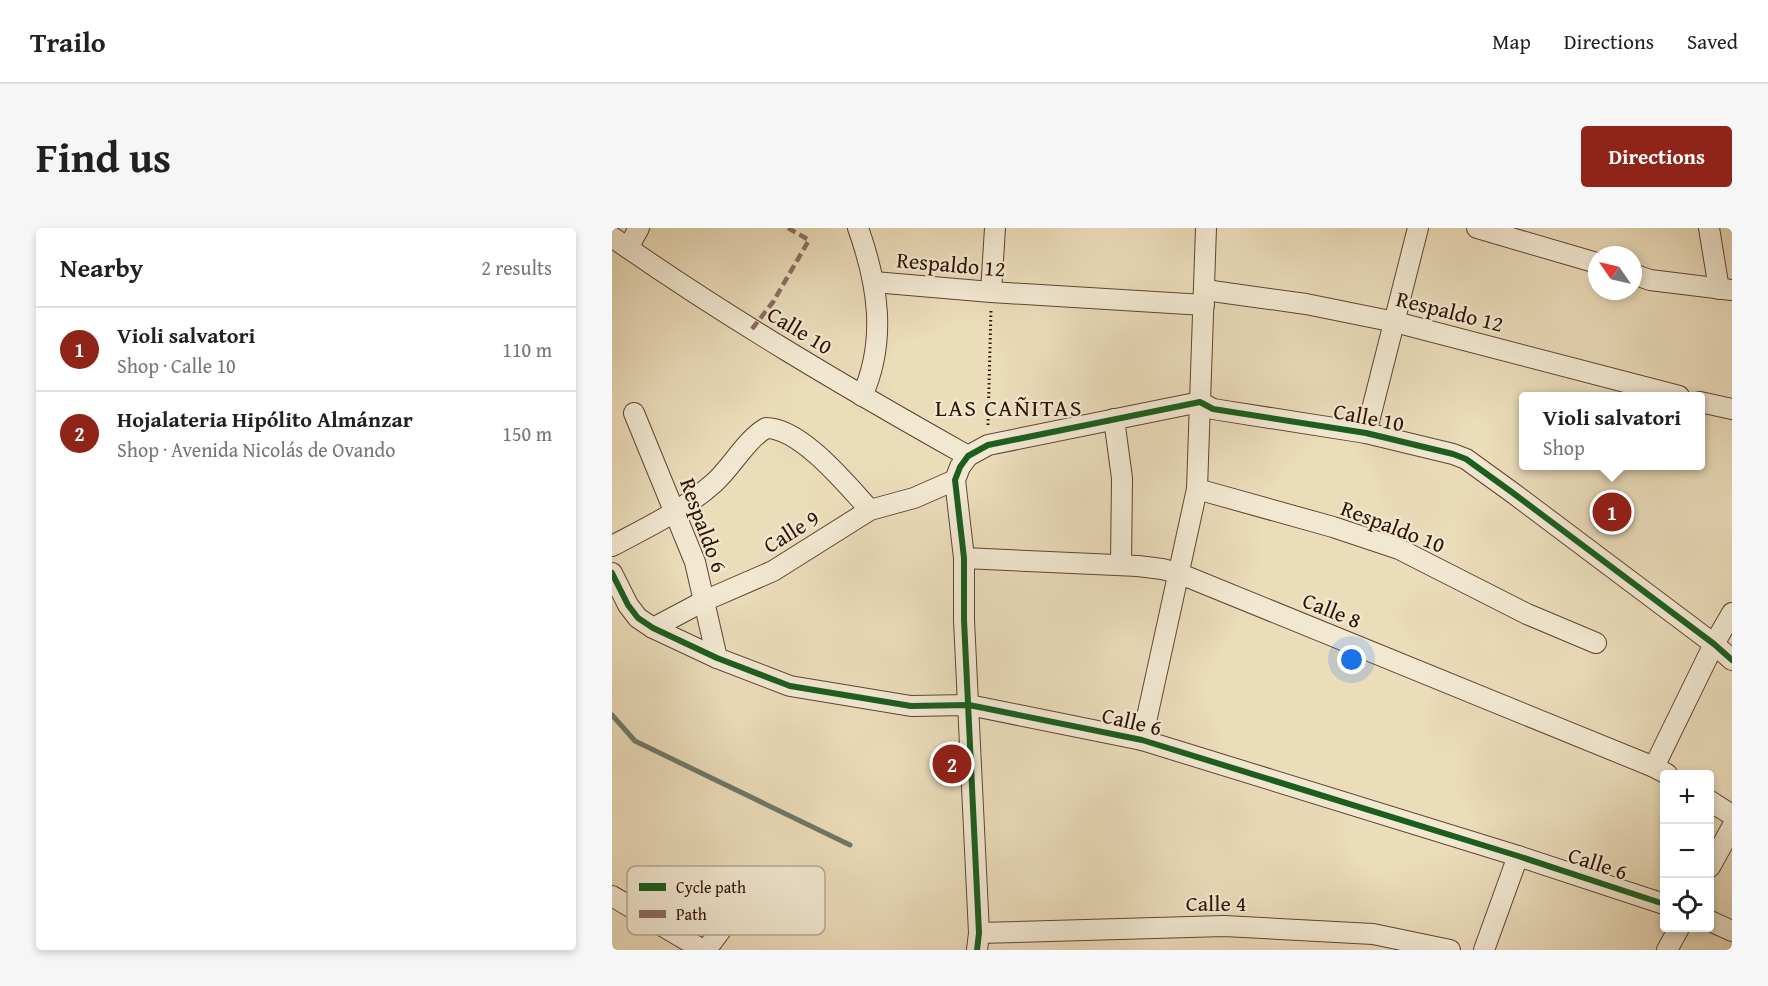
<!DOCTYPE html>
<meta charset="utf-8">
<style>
:root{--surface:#fff;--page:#f6f6f6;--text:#202124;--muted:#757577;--line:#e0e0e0;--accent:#8f2418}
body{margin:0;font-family:"Gentium Book Plus",serif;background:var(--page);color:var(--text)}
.controls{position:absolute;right:18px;bottom:18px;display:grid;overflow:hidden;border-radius:6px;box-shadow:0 3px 9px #0003}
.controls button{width:54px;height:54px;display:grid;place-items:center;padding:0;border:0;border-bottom:2px solid var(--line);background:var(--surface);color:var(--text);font:30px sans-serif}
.compass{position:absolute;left:976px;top:18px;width:54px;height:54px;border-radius:50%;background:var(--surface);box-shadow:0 3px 9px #0003;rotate:304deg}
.you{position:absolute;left:740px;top:432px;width:21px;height:21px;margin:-15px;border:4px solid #fff;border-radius:50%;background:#1a73e8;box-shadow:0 0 0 9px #1a73e833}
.badge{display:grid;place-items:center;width:39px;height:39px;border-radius:50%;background:var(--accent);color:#fff;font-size:20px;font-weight:700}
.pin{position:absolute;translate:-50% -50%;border:3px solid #fff;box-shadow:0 2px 6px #0006}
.popup{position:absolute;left:907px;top:164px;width:186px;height:78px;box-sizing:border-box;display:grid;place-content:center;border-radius:6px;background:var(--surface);filter:drop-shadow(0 2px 4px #0005);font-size:20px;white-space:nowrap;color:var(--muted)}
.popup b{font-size:22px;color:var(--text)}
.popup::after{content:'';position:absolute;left:50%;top:100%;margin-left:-12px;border:12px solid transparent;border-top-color:var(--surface)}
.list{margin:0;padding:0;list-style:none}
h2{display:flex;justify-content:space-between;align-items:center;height:78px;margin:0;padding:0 24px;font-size:26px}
h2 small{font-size:20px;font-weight:400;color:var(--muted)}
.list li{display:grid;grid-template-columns:39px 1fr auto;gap:18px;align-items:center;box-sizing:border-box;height:84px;padding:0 24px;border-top:2px solid var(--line)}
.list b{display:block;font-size:22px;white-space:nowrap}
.list p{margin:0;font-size:20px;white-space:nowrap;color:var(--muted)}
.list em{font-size:20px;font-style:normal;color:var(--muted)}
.icon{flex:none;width:33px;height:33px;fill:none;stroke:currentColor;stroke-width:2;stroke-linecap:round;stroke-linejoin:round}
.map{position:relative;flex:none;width:1120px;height:722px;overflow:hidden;border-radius:6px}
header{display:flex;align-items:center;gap:36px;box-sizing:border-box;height:84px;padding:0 30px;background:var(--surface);border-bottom:2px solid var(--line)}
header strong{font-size:28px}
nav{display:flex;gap:33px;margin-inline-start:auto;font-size:21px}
.intro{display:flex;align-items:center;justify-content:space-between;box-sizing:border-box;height:144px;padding:0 36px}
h1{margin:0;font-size:42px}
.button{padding:15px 27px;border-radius:6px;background:var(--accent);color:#fff;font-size:21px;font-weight:700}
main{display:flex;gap:36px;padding:0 36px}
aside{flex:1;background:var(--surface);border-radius:6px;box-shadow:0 3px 9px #0003}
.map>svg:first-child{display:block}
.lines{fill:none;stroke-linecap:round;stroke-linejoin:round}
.stream{stroke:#6f7867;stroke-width:5}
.minor-casing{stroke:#5f4431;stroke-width:22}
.path{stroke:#301103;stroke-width:3;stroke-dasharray:1.5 3;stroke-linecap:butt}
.minor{stroke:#f2e8d2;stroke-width:20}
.quiet{stroke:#8d6e63;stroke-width:4.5;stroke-dasharray:9 4.5;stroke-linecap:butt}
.cycleway-casing{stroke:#f2e8d2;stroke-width:10}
.cycleway{stroke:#1b5e20;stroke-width:6}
.labels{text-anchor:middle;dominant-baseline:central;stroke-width:4.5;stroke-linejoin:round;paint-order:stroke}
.street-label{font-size:22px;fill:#301103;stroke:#f2e8d2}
.neighbourhood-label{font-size:24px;letter-spacing:1.5px;fill:#301103;stroke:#f2e8d2}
.key{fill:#f2e8d2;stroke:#b8a894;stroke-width:1.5}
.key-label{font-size:16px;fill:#301103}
</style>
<header>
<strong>Trailo</strong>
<nav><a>Map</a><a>Directions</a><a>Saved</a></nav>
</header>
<div class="intro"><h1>Find us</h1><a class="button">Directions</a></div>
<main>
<aside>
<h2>Nearby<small>2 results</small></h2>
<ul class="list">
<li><span class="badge">1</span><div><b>Violi salvatori</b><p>Shop · Calle 10</p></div><em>110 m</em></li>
<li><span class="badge">2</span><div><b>Hojalateria Hipólito Almánzar</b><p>Shop · Avenida Nicolás de Ovando</p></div><em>150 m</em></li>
</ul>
</aside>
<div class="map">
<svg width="1120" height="722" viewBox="0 0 1120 722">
<rect width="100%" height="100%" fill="#ebdcba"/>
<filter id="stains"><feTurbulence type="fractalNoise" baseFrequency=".00333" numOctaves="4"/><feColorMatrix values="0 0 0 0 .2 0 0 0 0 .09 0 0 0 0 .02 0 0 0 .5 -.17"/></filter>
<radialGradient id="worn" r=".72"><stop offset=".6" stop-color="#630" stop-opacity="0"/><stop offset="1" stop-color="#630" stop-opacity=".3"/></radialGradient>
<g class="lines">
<!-- stream -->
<path class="stream" d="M0 487 23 513 238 617"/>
<!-- minor casing -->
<g class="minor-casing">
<g id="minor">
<path d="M246 0C266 56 275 113 250 168"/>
<path d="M865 0 985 35"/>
<path d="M1097 0 1107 61"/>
<path d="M0 9C114 89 235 160 356 228"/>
<path d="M16 20 27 0"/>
<path d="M1021 46 1038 52 1120 62"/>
<path d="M262 54 379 64 592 77"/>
<path d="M593 62 694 76 783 94 1067 168"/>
<path d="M379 64 383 0"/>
<path d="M1088 174 1120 181"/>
<path d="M22 185 83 334 105 430"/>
<path d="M502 191 510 250 509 337"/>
<path d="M754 205 806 0"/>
<path d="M585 261 721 299 787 321 915 386 984 415"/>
<path d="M0 318C36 299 72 282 103 254 121 237 134 212 154 200 189 200 235 257 258 282"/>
<path d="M352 330 526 338 550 341 566 345 1042 539 1055 546"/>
<path d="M0 345 16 377 26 390 41 400 105 430 178 458 299 478 357 477 530 512 906 628 1052 676"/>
<path d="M41 400 92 373 161 343 258 282 302 270 343 252"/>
<path d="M530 512 585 261 594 0"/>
<path d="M1042 539 1102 416 1120 385"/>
<path d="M1098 573 1120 587"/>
<path d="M1098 639 1120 599"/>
<path d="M0 668 91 722"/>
<path d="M1098 693 1120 703"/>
<path d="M367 705 612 698 761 706 838 722"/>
<path d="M94 722 145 654"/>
<path d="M365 722 367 705 352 392V330L343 252 348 239 356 228 376 217 588 174 601 181 754 205 841 226 854 231 901 265 1102 416 1120 432"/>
<path d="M872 722 906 628"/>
<path d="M1055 722 1067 700"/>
</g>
</g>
<!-- path -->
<path class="path" d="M376 197 379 81"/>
<!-- minor -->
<use href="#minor" class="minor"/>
<!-- quiet -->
<path class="quiet" d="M140 101 161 74 197 12 176 0"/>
<!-- cycleway casing -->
<g class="cycleway-casing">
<g id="cycleway">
<path d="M0 345 16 377 26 390 41 400 105 430 178 458 299 478 357 477 530 512 906 628 1052 676"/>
<path d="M365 722 367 705 352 392V330L343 252 348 239 356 228 376 217 588 174 601 181 754 205 841 226 854 231 901 265 1102 416 1120 432"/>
</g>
</g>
<!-- cycleway -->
<use href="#cycleway" class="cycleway"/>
</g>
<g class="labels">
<!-- street labels -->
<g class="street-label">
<text transform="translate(339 36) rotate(5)">Respaldo 12</text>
<text transform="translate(838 83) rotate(14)">Respaldo 12</text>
<text transform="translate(188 102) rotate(31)">Calle 10</text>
<text transform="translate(757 189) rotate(11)">Calle 10</text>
<text transform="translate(92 297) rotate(70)">Respaldo 6</text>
<text transform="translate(781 298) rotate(21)">Respaldo 10</text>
<text transform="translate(179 303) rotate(-32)">Calle 9</text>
<text transform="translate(720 382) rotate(22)">Calle 8</text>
<text transform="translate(520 493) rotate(13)">Calle 6</text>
<text transform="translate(986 635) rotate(18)">Calle 6</text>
<text x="604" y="675">Calle 4</text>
</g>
<!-- neighbourhood labels -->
<g class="neighbourhood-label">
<text x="397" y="179">LAS CAÑITAS</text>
</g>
</g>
<!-- legend -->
<rect x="15" y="638" width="198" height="69" rx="9" class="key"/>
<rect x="27" y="655" width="27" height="8" fill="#1b5e20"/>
<rect x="27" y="682" width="27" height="8" fill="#8d6e63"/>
<g class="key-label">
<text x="64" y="665">Cycle path</text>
<text x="64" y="692">Path</text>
</g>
<rect width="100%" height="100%" filter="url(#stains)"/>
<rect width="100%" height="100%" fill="url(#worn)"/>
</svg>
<div class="controls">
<button>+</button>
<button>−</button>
<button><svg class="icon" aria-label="locate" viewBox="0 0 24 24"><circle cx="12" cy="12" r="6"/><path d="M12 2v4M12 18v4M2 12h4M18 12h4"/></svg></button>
</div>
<svg class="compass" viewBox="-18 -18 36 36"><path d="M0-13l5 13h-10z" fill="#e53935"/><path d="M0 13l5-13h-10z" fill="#757577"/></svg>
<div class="you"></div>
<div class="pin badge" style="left:1000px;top:284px">1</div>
<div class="popup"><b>Violi salvatori</b>Shop</div>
<div class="pin badge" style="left:340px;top:536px">2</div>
</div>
</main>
